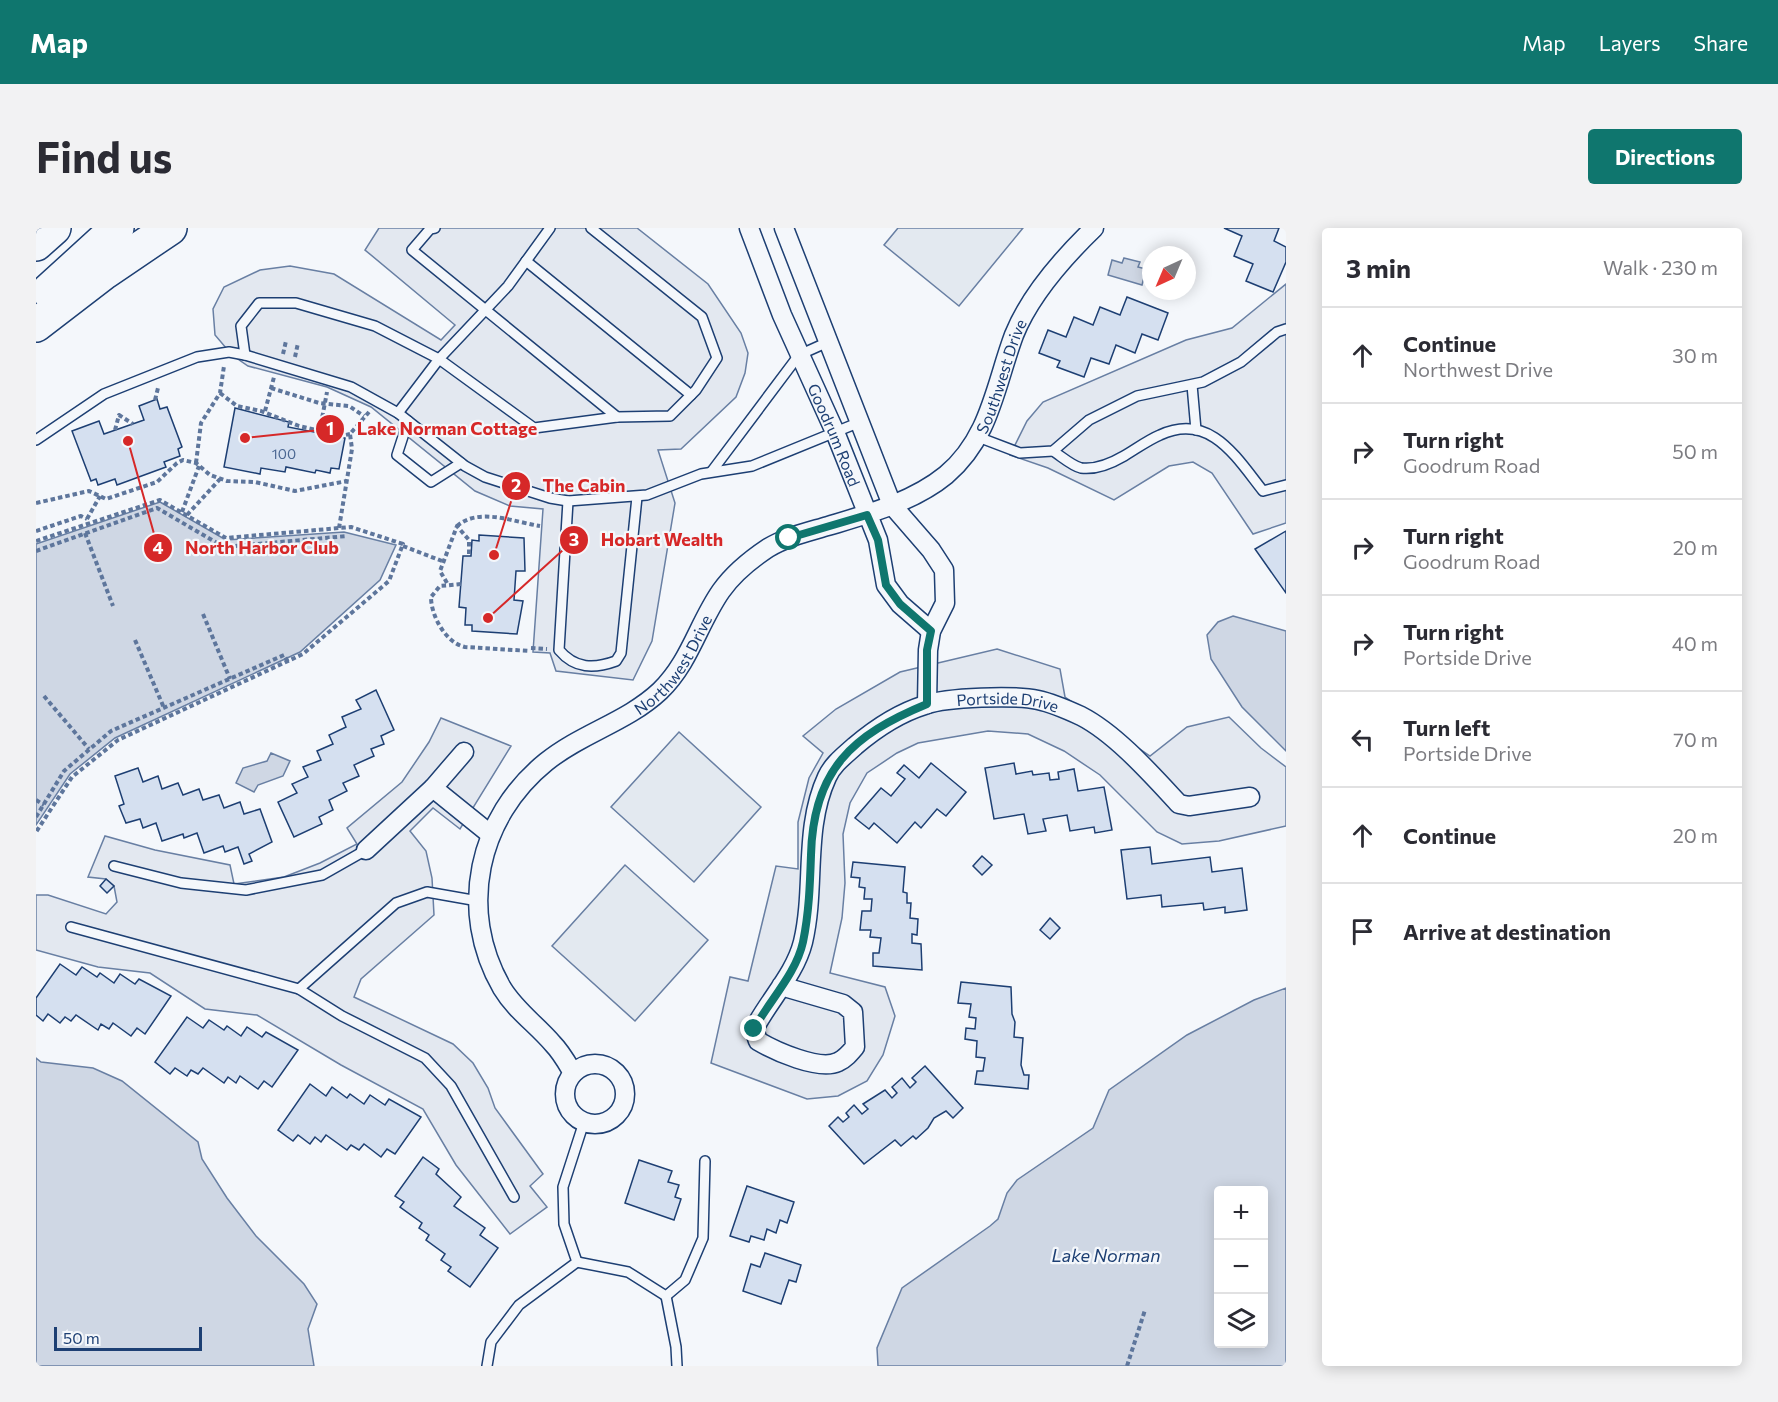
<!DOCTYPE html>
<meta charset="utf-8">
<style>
:root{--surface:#fff;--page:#f2f2f3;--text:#2b2b33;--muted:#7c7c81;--line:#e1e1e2;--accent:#0f766e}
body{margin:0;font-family:Commissioner,sans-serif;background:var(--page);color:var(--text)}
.controls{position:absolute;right:18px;bottom:18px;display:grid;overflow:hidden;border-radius:6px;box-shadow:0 3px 15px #0003}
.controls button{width:54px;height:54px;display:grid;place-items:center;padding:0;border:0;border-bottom:2px solid var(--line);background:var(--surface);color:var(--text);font:30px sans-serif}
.compass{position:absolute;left:1106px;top:18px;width:54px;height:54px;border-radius:50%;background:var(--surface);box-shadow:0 3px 15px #0003;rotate:224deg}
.scale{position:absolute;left:18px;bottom:15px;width:148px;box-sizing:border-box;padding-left:6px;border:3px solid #1d3f73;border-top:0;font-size:16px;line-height:21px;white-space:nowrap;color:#1d3f73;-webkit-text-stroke:4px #f4f7fb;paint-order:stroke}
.stop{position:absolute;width:18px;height:18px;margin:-14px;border:4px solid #0f766e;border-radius:50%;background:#fff}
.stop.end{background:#0f766e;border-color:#fff;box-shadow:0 2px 6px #0008}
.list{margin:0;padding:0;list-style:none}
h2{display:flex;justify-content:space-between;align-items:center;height:78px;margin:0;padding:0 24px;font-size:26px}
h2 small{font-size:20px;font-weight:400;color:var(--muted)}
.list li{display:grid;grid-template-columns:39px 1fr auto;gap:18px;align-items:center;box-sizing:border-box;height:96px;padding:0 24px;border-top:2px solid var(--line)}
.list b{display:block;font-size:22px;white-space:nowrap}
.list p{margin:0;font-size:20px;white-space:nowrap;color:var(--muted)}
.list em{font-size:20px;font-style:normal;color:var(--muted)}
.icon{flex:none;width:33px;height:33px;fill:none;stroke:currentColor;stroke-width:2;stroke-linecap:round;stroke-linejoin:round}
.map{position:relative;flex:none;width:1250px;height:1138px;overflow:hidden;border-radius:6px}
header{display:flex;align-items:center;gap:36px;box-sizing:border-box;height:84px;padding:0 30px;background:var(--accent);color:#fff}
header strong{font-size:28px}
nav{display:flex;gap:33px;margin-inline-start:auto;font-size:21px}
.intro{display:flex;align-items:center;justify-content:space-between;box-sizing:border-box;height:144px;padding:0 36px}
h1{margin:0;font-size:42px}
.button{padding:15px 27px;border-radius:6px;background:var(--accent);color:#fff;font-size:21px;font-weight:700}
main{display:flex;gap:36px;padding:0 36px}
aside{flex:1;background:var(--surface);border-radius:6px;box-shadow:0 3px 15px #0003}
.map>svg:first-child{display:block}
.green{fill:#e3e9f0;stroke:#687fa3;stroke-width:1.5}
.parking{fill:#e3e8f0;stroke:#687fa3;stroke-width:1.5}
.water{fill:#cfd7e4;stroke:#687fa3;stroke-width:1.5;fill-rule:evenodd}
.building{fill:#d5e0f0;stroke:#1d3f73;stroke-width:1.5}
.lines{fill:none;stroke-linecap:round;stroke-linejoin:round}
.service-casing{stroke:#1d3f73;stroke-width:12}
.minor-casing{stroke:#1d3f73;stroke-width:21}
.motorway-casing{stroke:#1d3f73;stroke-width:36}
.path{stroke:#5e769c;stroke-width:4;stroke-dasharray:4.5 3;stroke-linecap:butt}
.service{stroke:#f4f7fb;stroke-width:9}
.minor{stroke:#f4f7fb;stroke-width:18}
.motorway{stroke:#f4f7fb;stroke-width:33}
.route{stroke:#0f766e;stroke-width:8}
.labels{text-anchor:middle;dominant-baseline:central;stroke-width:4.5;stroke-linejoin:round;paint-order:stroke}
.number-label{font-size:14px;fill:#4b6792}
.street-label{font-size:16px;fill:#1d3f73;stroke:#f4f7fb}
.water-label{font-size:18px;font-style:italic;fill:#1d3f73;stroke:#f4f7fb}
.leader{fill:none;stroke:#d62828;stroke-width:2}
.callout-dot{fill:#d62828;stroke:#f4f7fb;stroke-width:2}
.mark-label{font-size:18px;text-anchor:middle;font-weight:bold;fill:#fff}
.callout-label{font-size:18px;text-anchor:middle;font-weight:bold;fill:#d62828;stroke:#f4f7fb;stroke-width:4.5;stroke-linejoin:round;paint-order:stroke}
</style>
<header>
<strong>Map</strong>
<nav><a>Map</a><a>Layers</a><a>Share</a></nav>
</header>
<div class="intro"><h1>Find us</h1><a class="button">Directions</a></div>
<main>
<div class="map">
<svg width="1250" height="1138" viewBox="0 0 1250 1138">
<rect width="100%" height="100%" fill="#f4f7fb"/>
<!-- green -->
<g class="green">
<path d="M862 0H987L923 78 848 17Z"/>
<path d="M643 504 725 579 658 654 575 579Z"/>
<path d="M589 637 672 712 599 793 516 718Z"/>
</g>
<!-- parking -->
<g class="parking">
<path d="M343 0H601L672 56 705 105 712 125 709 145 700 169 645 221 622 222 639 275 616 413 597 452 520 443 514 425 497 424 507 281 474 278 439 263 335 179 291 159 212 138 196 127 179 107 177 81 188 59 224 42 254 38 298 46 405 112 419 97 329 22Z"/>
<path d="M1250 56V295L1217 306 1176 245 1157 234 1133 238 1078 272 1012 240 974 227 991 193 1007 174 1150 112 1196 100Z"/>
<path d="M961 421 1024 441 1029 469 1114 528 1151 499 1193 489 1225 520 1250 539V598L1183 613 1146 616 1121 604 1064 547 1028 523 992 506 952 503 882 515 861 525 831 545 814 575 807 606 809 655 806 690 794 745 849 759 859 788 847 827 831 853 802 868 771 871 675 835 694 749 712 753 740 638 762 641V594L773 550 787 525 767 508 800 481 864 444Z"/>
<path d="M405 490 475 518 424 601 397 580 374 603 390 623 396 650 398 687 325 751 318 769 417 816 437 835 452 860 459 880 507 946 494 958 511 979 474 1006 420 937 387 881 305 837 221 787 169 781 114 745 62 739 0 722V667H12L70 686 81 674 78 658 70 651 52 649 69 608 119 622 194 637 198 656 248 649 284 635 321 616 311 600 366 554 393 514Z"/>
</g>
<!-- water -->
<g class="water">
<path d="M1088 30 1104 34 1102 39 1110 41 1106 57 1072 47 1076 32 1086 35Z"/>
<path d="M124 274 190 312 308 304 360 317 344 352 264 424 79 510 34 546 0 597V316Z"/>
<path d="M1197 388 1250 403V523L1206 479 1175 431 1171 407 1182 394Z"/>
<path d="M235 525 254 533 247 548 222 557 218 564 200 555 207 540 231 533Z"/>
<path d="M1250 760V1138H842L841 1120 866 1060 954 998 962 991 971 965 981 952 1057 900 1073 862 1151 807 1218 772ZM1182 962H1228V1116H1182Z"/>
<path d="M0 830 5 834 57 840 86 853 162 914 166 931 191 970 220 1008 268 1056 281 1076 272 1101 278 1138H0Z"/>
</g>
<!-- building -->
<g class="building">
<path d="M1188 0H1243L1238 13 1250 19V34L1237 64 1210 53 1217 36 1198 28 1206 8Z"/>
<path d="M1091 69 1132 85 1122 112 1106 106 1099 125 1080 117 1073 136 1055 130 1048 149 1021 139 1024 133 1003 125 1012 102 1030 109 1038 89 1057 97 1064 79 1084 87Z"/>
<path d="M121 171 124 181 131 179 146 219 142 221 144 228 128 234 130 239 81 257 79 251 62 257 60 251 55 253 36 203 63 193 68 206 108 192 103 178Z"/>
<path d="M199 180 253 194 252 199 309 210 303 241 295 240 294 245 280 242 279 245 250 239 249 244 225 240 224 246 188 239Z"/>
<path d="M1250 303V365L1219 321Z"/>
<path d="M443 307 488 310 489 343H480L478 372 487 373 481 406 436 403V397H429L430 380 423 379 427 328H435L436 312 443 313Z"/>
<path d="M340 462 358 502 345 508 348 516 335 521 338 528 318 537 323 548 307 555 311 563 293 572 297 582 283 589 286 596 258 609 242 574 261 565 256 556 272 549 267 539 285 532 281 523 297 516 293 507 310 499 306 489 325 481 320 472Z"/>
<path d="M895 535 930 564 910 588 901 581 885 600 879 594 861 615 838 595 833 601 819 590 845 560 855 568 869 551 861 545 868 537 883 550Z"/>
<path d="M978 535 980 546 996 543 997 547 1013 545 1014 552 1023 551 1022 544 1038 541 1042 563 1068 559 1076 602 1059 605 1058 599 1034 603 1031 587 1007 591 1010 603 992 606 988 586 958 591 949 540Z"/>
<path d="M102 540 107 554 122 548 126 561 142 555 147 567 163 561 167 572 183 567 188 580 204 574 208 586 224 581 236 614 213 626 216 633 208 636 202 619 189 624 187 618 168 625 161 605 148 610 147 606 126 613 120 595 107 600 104 591 90 595 83 578 88 576 79 548Z"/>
<path d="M1114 619 1116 636 1174 629 1176 644 1206 640 1211 682 1189 685V679L1168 682 1167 675 1126 679 1125 667 1091 671 1085 622Z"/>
<path d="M946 628 956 637 946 647 937 638Z"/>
<path d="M817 634 869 639 867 664 871 665V675H875L874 690 882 691 881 707 876 706V715L885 716 886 742 837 738V725H843L845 710 834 709 835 702H824L826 683H835L836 671H828L829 660 823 659 824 650 815 649Z"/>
<path d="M70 651 78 658 71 665 64 658Z"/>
<path d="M1014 690 1024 700 1014 711 1004 702Z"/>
<path d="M24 736 40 747 46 739 61 749 64 745 78 755 84 746 99 756 103 751 135 768 109 806 101 800 95 808 77 795 73 801 65 796 62 802 40 787 35 793 29 789 24 795 12 786 7 793 0 787V770Z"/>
<path d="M925 754 975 759 976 786 979 794 978 809 987 810 985 837 988 847H993L992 861 939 856 941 843H947L949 830 940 829 941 813 929 811 930 800 939 801 940 790 933 789 935 776 922 775Z"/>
<path d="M151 789 167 800 173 792 188 802 191 798 205 808 211 799 226 809 230 804 262 822 236 859 228 853 222 861 204 848 200 855 192 849 188 855 167 840 162 846 155 842 151 848 139 840 134 846 119 834Z"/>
<path d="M889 838 927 880 917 890 910 883 898 890 892 900 880 911 877 908 865 918 859 912 828 936 793 898 802 889 807 894 813 889 810 885 818 877 826 886 832 881 827 876 849 862 856 870 861 865 856 859 866 850 874 860 880 854 876 850Z"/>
<path d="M274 856 290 868 296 859 311 870 314 866 328 876 334 867 349 877 353 871 385 889 359 926 351 921 345 929 328 916 323 922 315 917 311 922 290 907 285 914 279 909 274 916 262 907 257 913 242 902Z"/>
<path d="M387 929 403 941 400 946 425 969 418 978 449 1000 444 1007 462 1020 434 1059 412 1043 415 1039 405 1032 409 1026 390 1012 393 1007 383 1000 386 995 364 979 368 974 359 968Z"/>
<path d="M603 932 636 943 632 954 643 957 639 969 645 971 638 992 589 975Z"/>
<path d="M711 958 758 974 751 995 744 992 740 1005 731 1001 728 1012 715 1008 713 1014 694 1008Z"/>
<path d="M729 1025 765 1037 760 1054 753 1052 745 1076 707 1063 715 1036 724 1039Z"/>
</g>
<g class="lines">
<!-- service casing -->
<g class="service-casing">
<g id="service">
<path d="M399 0 394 1 376 22 581 189"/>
<path d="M514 0 472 58 403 131 498 200 581 189 634 188 660 162 681 130 666 89 555 0"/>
<path d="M490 33 655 167"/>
<path d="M209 127 205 98 223 75H260L339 98 403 131 362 185"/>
<path d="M1156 157 1160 202"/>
<path d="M372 193 361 227 395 254 425 235"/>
<path d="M942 209 984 225 1017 223 1053 192 1101 168 1167 154 1205 134 1241 104 1250 101"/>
<path d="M0 212 68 166 161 129 193 124 209 127 315 159 362 185 429 238 449 249 514 270 532 273 611 267 665 246 716 238 824 194"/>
<path d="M1017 223C1025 228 1036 238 1045 240 1060 242 1076 235 1088 228 1100 221 1112 212 1124 207 1174 184 1200 229 1227 263L1250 257"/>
<path d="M676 243 763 127 792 114"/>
<path d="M532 273 523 422C539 441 558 441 580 433L585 425 601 269"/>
<path d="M78 638 145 655 210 662 286 647 330 622"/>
<path d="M35 699 263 761 360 675 391 664 442 673"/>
<path d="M263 761 306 788 389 830 415 858 478 969"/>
<path d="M541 1034 592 1044 630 1068 649 1052 667 1010 669 933"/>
<path d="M630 1068 640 1119 641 1138"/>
<path d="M451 1138 455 1114 483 1077 541 1034 528 996 527 959 548 894"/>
</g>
</g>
<!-- minor casing -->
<g class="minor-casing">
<g id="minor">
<path id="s1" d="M713 0 746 87 799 204 842 312 850 357 864 376 895 403"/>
<path d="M748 0 856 277 895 322 908 342 909 375 895 403 892 422 891 476"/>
<path d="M428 524 397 560 454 606"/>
<path d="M330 622 397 560"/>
<path id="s2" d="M745 758 807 776 817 784 819 819C814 825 809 831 802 834 783 843 739 823 722 813L718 801C733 772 759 746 767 714 780 659 767 601 791 549 797 536 808 528 819 518 839 501 863 485 889 477 911 469 979 467 1002 472 1016 475 1032 482 1045 488 1080 506 1116 547 1143 576L1153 578 1214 569"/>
<circle cx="559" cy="866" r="30"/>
<path id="s3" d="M537 845C531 835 525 824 517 816 500 796 480 783 466 760 421 682 442 589 510 534 546 505 591 494 624 463 654 434 662 396 685 363 697 346 714 332 732 320 750 309 772 304 792 298 832 286 877 274 910 247 954 210 959 158 978 107 994 67 1028 29 1058 0"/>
</g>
</g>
<!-- motorway casing -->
<g class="motorway-casing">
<g id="motorway">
<path d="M0 16 18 0"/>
<path d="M12 63 81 0"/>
<path d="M0 97 69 44 134 0"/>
</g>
</g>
<!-- path -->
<g class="path">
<path d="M247 126 250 113"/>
<path d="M259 129 262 115"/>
<path d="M235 160 283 175 313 178 328 188"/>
<path d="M184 165 201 178 225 183 263 198 305 208 314 206"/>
<path d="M119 172 122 160"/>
<path d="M229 183 238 149"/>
<path d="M281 201H284L291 164"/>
<path d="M79 202 83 187 97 196"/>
<path d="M160 235 165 195 184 165 188 138"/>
<path d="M0 275 53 263 70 271 121 254 141 235 147 232 160 235 174 247 191 253 219 254 259 263 311 253"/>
<path d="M146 284 163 238"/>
<path d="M151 287 184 251"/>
<path d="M51 291 64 268"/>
<path d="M421 298C443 279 478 294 504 298"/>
<path d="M303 300 316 221 314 206 333 184"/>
<path d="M0 303 45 288 51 291"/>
<path d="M49 305 77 378"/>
<path d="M0 313 124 272 190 310 315 299 367 316 353 353 267 426 82 512 36 549 0 604"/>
<path d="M367 318 406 333"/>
<path d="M0 323 121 280 188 319 311 308"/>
<path d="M411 355 404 343 421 298 433 312V327"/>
<path d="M425 356 404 358 395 369C395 388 410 415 429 419L494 423"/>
<path d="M167 386 194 451"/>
<path d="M99 412 128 480"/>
<path d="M495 420 511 421"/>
<path d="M8 468 53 521"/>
<path d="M0 572 8 577"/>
<path d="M0 589 28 543 75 503 248 427 252 434"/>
<path d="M1091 1138 1109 1082"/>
</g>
<!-- service -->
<use href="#service" class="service"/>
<!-- minor -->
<use href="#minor" class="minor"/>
<!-- motorway -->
<use href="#motorway" class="motorway"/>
</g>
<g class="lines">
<!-- route -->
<path class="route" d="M718 801C733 773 760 746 767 714 773 685 774 656 775 627 777 542 816 507 891 476V422L895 403 864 376 850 357 842 312 831 287 753 310"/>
</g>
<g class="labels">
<!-- number labels -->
<g class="number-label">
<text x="248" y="225">100</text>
</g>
<!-- street labels -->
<g class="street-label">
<text stroke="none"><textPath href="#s3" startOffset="987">Southwest Drive</textPath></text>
<text stroke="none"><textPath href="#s1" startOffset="224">Goodrum Road</textPath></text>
<text stroke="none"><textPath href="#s3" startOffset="526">Northwest Drive</textPath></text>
<text stroke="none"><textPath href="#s2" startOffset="708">Portside Drive</textPath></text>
</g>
<!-- water labels -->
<g class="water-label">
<text x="1070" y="1027">Lake Norman</text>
</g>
</g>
<!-- callouts -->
<path class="leader" d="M209 210L294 201M458 327L480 258M452 390L538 312M92 213L122 320"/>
<g class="callout-dot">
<circle cx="209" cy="210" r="6"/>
<circle cx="458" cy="327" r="6"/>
<circle cx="452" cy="390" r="6"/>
<circle cx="92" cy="213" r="6"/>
<circle cx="294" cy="201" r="15"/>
<circle cx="480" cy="258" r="15"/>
<circle cx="538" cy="312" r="15"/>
<circle cx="122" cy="320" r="15"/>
</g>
<g class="mark-label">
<text x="294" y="207">1</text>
<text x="480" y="264">2</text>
<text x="538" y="318">3</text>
<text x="122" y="326">4</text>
</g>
<g class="callout-label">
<text x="411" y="207">Lake Norman Cottage</text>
<text x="548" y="264">The Cabin</text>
<text x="626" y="318">Hobart Wealth</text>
<text x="226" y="326">North Harbor Club</text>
</g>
</svg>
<div class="controls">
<button>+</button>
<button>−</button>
<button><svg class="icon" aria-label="layers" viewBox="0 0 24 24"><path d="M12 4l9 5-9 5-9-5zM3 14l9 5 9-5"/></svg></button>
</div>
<svg class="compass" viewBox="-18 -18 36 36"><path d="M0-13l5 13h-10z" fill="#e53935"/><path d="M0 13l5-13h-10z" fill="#7c7c81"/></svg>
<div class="scale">50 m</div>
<div class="stop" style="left:753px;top:310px"></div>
<div class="stop end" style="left:718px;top:801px"></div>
</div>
<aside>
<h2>3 min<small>Walk · 230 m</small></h2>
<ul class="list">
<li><svg class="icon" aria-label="ahead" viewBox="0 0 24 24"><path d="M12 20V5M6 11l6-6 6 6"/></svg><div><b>Continue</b><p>Northwest Drive</p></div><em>30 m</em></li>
<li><svg class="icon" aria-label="right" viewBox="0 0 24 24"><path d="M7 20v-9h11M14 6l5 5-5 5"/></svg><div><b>Turn right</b><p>Goodrum Road</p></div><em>50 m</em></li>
<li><svg class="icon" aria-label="right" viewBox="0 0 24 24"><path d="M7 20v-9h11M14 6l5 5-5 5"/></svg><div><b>Turn right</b><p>Goodrum Road</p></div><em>20 m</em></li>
<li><svg class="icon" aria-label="right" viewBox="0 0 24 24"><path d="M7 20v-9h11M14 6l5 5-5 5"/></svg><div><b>Turn right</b><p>Portside Drive</p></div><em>40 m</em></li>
<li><svg class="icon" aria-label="left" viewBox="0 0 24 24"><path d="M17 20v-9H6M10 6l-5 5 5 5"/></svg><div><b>Turn left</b><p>Portside Drive</p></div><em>70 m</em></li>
<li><svg class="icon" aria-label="ahead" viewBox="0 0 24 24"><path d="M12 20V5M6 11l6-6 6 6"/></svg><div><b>Continue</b></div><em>20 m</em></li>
<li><svg class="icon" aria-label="arrive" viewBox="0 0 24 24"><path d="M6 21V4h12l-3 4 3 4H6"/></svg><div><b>Arrive at destination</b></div></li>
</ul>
</aside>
</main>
